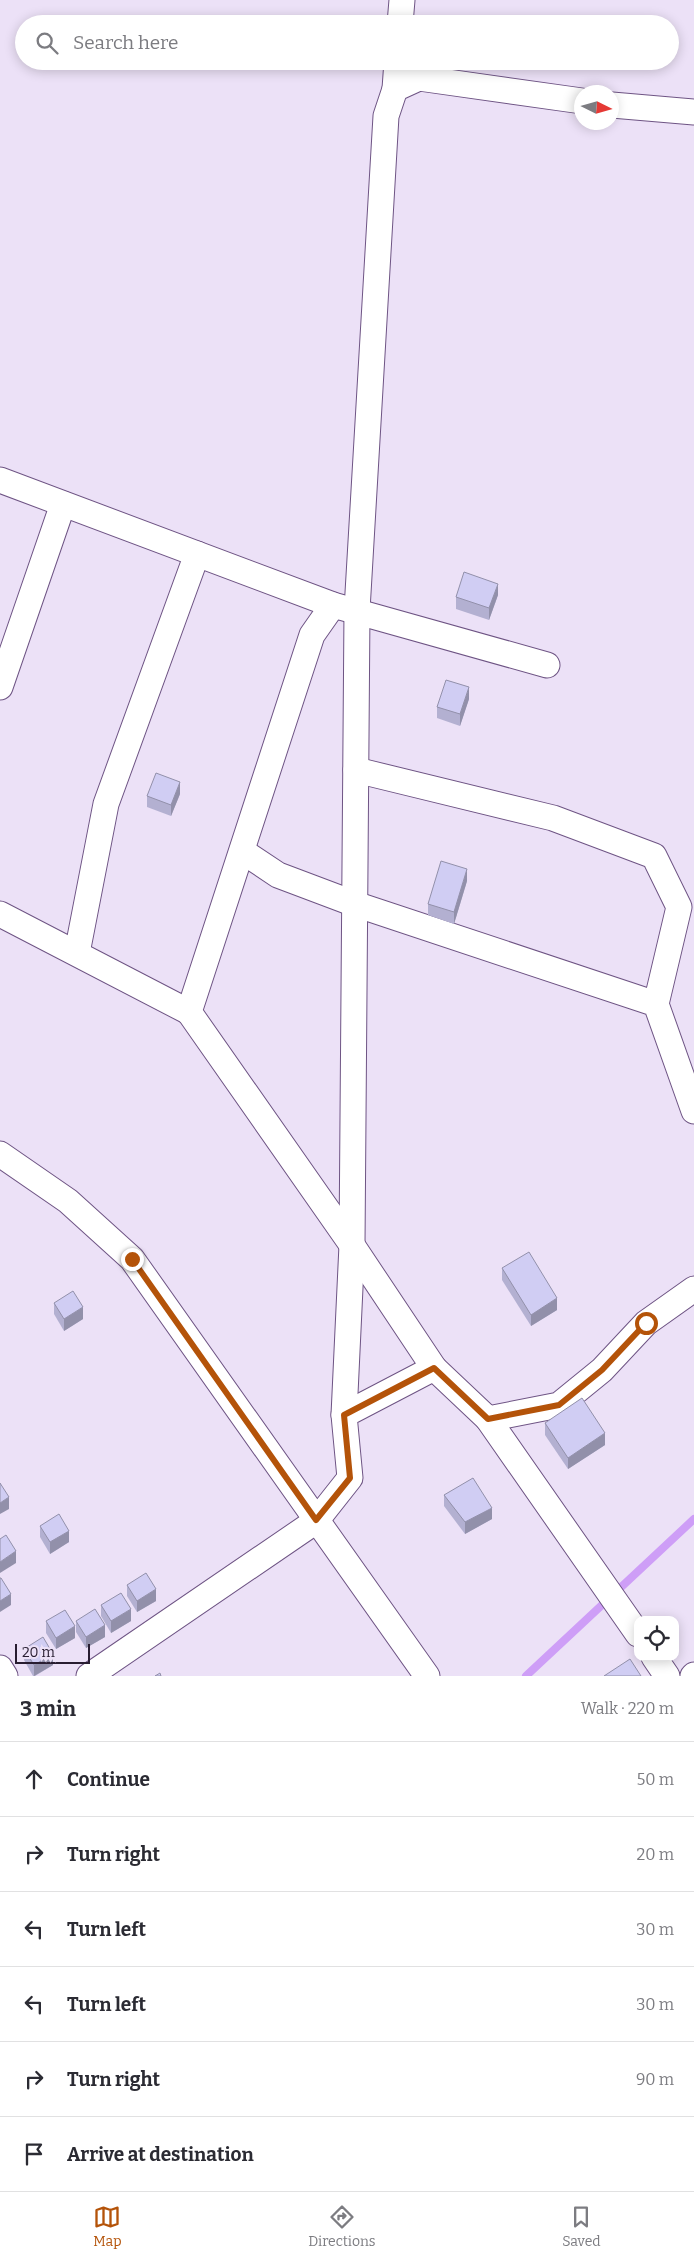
<!DOCTYPE html>
<meta charset="utf-8">
<style>
:root{--surface:#fff;--page:#f2f2f3;--text:#2b2b33;--muted:#7c7c81;--line:#e1e1e2;--accent:#b45309}
body{margin:0;font-family:Bitter,serif;background:var(--page);color:var(--text)}
.controls{position:absolute;right:15px;bottom:15px;display:grid;overflow:hidden;border-radius:10px;box-shadow:0 2px 12px #0003}
.controls button{width:45px;height:45px;display:grid;place-items:center;padding:0;border:0;border-bottom:1px solid var(--line);background:var(--surface);color:var(--text);font:25px sans-serif}
.compass{position:absolute;left:574px;top:85px;width:45px;height:45px;border-radius:50%;background:var(--surface);box-shadow:0 2px 12px #0003;rotate:95deg}
.scale{position:absolute;left:15px;bottom:12px;width:75px;box-sizing:border-box;padding-left:5px;border:2px solid #281d31;border-top:0;font-size:14px;line-height:18px;white-space:nowrap;color:#281d31;-webkit-text-stroke:4px #ece1f7;paint-order:stroke}
.stop{position:absolute;width:15px;height:15px;margin:-11px;border:4px solid #b45309;border-radius:50%;background:#fff}
.stop.end{background:#b45309;border-color:#fff;box-shadow:0 1px 5px #0008}
.list{margin:0;padding:0;list-style:none}
h2{display:flex;justify-content:space-between;align-items:center;height:65px;margin:0;padding:0 20px;font-size:21px}
h2 small{font-size:16px;font-weight:400;color:var(--muted)}
.list li{display:grid;grid-template-columns:32px 1fr auto;gap:15px;align-items:center;box-sizing:border-box;height:75px;padding:0 20px;border-top:1px solid var(--line)}
.list b{display:block;font-size:19px;white-space:nowrap}
.list em{font-size:16px;font-style:normal;color:var(--muted)}
.icon{flex:none;width:28px;height:28px;fill:none;stroke:currentColor;stroke-width:2;stroke-linecap:round;stroke-linejoin:round}
.map{position:relative;flex:none;width:694px;height:1676px;overflow:hidden}
.search{position:absolute;background:var(--surface);box-shadow:0 2px 12px #0003;left:15px;right:15px;top:15px;height:55px;display:flex;align-items:center;gap:12px;box-sizing:border-box;padding:0 18px;border-radius:28px;color:var(--muted);font-size:19px}
.sheet{height:515px;background:var(--surface)}
nav{display:flex;justify-content:space-around;align-items:center;box-sizing:border-box;height:70px;border-top:1px solid var(--line);background:var(--surface);font-size:14px;color:var(--muted)}
nav a{display:grid;justify-items:center;gap:2px}
nav .on{color:var(--accent)}
.map>svg:first-child{display:block}
.lines{fill:none;stroke-linecap:round;stroke-linejoin:round}
.stream{stroke:#ce9ef7;stroke-width:8}
.minor-casing{stroke:#6e5484;stroke-width:27}
.minor{stroke:#fff;stroke-width:25}
.wall{fill:#b3b0d1}
.shaded-wall{fill:#9290aa}
.building{fill:#d0cdf3;stroke:#9290aa}
.route{stroke:#b45309;stroke-width:6}
</style>
<div class="map">
<svg width="694" height="1676" viewBox="0 0 694 1676">
<rect width="100%" height="100%" fill="#ece1f7"/>
<g class="lines">
<!-- stream -->
<path class="stream" d="M526 1676 694 1519"/>
<!-- minor casing -->
<g class="minor-casing">
<g id="minor">
<path d="M400 24 402 0"/>
<path d="M395 89 397 61"/>
<path d="M612 105 694 112"/>
<path d="M0 480 333 605 547 665"/>
<path d="M333 605 312 635 189 1012 352 1245 434 1368"/>
<path d="M0 687 63 504"/>
<path d="M356 770 553 818 654 856 679 907 656 1004"/>
<path d="M242 851 278 875 355 904 656 1004 694 1111"/>
<path d="M0 914 189 1012"/>
<path d="M77 953 106 804 197 554"/>
<path d="M0 1154 68 1201 132 1259 427 1676"/>
<path d="M344 1415 352 1245 357 610 386 116 395 89 419 78 582 101"/>
<path d="M488 1419 638 1634"/>
<path d="M654 1657 667 1676"/>
<path d="M0 1668 5 1676"/>
<path d="M89 1676 316 1521 350 1478 344 1415 434 1368 488 1419 559 1405 602 1370 646 1323 694 1289"/>
<path d="M693 1676 694 1675"/>
</g>
</g>
<!-- minor -->
<use href="#minor" class="minor"/>
</g>
<!-- wall -->
<g class="wall">
<path d="M498 595 489 620 456 609V597Z"/>
<path d="M469 699 460 726 437 718V707Z"/>
<path d="M180 794 171 816 147 807V796Z"/>
<path d="M467 881 454 924 428 915V904Z"/>
<path d="M502 1268 557 1310 531 1326 502 1280Z"/>
<path d="M54 1303 83 1319 64 1331 54 1314Z"/>
<path d="M545 1423 605 1445 568 1469 545 1435Z"/>
<path d="M444 1495 492 1519 465 1534 444 1506Z"/>
<path d="M40 1526 69 1542 50 1554 40 1537Z"/>
<path d="M127 1585 156 1601 137 1612 127 1596Z"/>
<path d="M101 1605 131 1621 111 1633 101 1616Z"/>
<path d="M46 1621 75 1638 56 1649 46 1633Z"/>
<path d="M76 1621 105 1637 86 1648 76 1632Z"/>
<path d="M24 1649 53 1665 35 1676H33L24 1660Z"/>
</g>
<!-- shaded-wall -->
<g class="shaded-wall">
<path d="M498 584V595L489 620V608Z"/>
<path d="M469 687V699L460 726V714Z"/>
<path d="M180 782V794L171 816V805Z"/>
<path d="M467 869V881L454 924V912Z"/>
<path d="M557 1298V1310L531 1326V1315Z"/>
<path d="M83 1307V1319L64 1331V1319Z"/>
<path d="M605 1433V1445L568 1469V1458Z"/>
<path d="M9 1497V1509L0 1514V1503Z"/>
<path d="M492 1508V1519L465 1534V1522Z"/>
<path d="M69 1531V1542L50 1554V1542Z"/>
<path d="M16 1551V1563L0 1573V1562Z"/>
<path d="M156 1589V1601L137 1612V1601Z"/>
<path d="M11 1594V1605L0 1612V1601Z"/>
<path d="M131 1609V1621L111 1633V1621Z"/>
<path d="M105 1625V1637L86 1648V1637Z"/>
<path d="M75 1626V1638L56 1649V1638Z"/>
<path d="M53 1654V1665L34 1676V1665Z"/>
</g>
<!-- building -->
<g class="building">
<path d="M464 572 498 584 489 608 456 597Z"/>
<path d="M446 680 469 687 460 714 437 707Z"/>
<path d="M156 773 180 782 171 805 147 796Z"/>
<path d="M441 861 467 869 454 912 428 904Z"/>
<path d="M529 1252 557 1298 531 1315 502 1268Z"/>
<path d="M73 1291 83 1307 64 1319 54 1303Z"/>
<path d="M582 1398 605 1433 568 1458 545 1423Z"/>
<path d="M473 1478 492 1508 465 1522 444 1495Z"/>
<path d="M0 1483 9 1497 0 1503Z"/>
<path d="M59 1514 69 1531 50 1542 40 1526Z"/>
<path d="M6 1535 16 1551 0 1562V1539Z"/>
<path d="M146 1573 156 1589 137 1601 127 1585Z"/>
<path d="M0 1578H1L11 1594 0 1601Z"/>
<path d="M121 1593 131 1609 111 1621 101 1605Z"/>
<path d="M95 1609 105 1625 86 1637 76 1621Z"/>
<path d="M65 1610 75 1626 56 1638 46 1621Z"/>
<path d="M43 1637 53 1654 34 1665 24 1649Z"/>
<path d="M630 1659 641 1676H604Z"/>
<path d="M160 1673 161 1676H155Z"/>
</g>
<g class="lines">
<!-- route -->
<path class="route" d="M132 1259 316 1520 350 1478 344 1415 434 1368 488 1419 559 1405 602 1370 646 1323"/>
</g>
</svg>
<div class="controls">
<button><svg class="icon" aria-label="locate" viewBox="0 0 24 24"><circle cx="12" cy="12" r="6"/><path d="M12 2v4M12 18v4M2 12h4M18 12h4"/></svg></button>
</div>
<svg class="compass" viewBox="-18 -18 36 36"><path d="M0-13l5 13h-10z" fill="#e53935"/><path d="M0 13l5-13h-10z" fill="#7c7c81"/></svg>
<div class="scale">20 m</div>
<div class="stop" style="left:646px;top:1323px"></div>
<div class="stop end" style="left:132px;top:1259px"></div>
<div class="search"><svg class="icon" aria-label="search" viewBox="0 0 24 24"><circle cx="10" cy="10" r="6"/><path d="M15 15l6 6"/></svg>Search here</div>
</div>
<section class="sheet">
<h2>3 min<small>Walk · 220 m</small></h2>
<ul class="list">
<li><svg class="icon" aria-label="ahead" viewBox="0 0 24 24"><path d="M12 20V5M6 11l6-6 6 6"/></svg><div><b>Continue</b></div><em>50 m</em></li>
<li><svg class="icon" aria-label="right" viewBox="0 0 24 24"><path d="M7 20v-9h11M14 6l5 5-5 5"/></svg><div><b>Turn right</b></div><em>20 m</em></li>
<li><svg class="icon" aria-label="left" viewBox="0 0 24 24"><path d="M17 20v-9H6M10 6l-5 5 5 5"/></svg><div><b>Turn left</b></div><em>30 m</em></li>
<li><svg class="icon" aria-label="left" viewBox="0 0 24 24"><path d="M17 20v-9H6M10 6l-5 5 5 5"/></svg><div><b>Turn left</b></div><em>30 m</em></li>
<li><svg class="icon" aria-label="right" viewBox="0 0 24 24"><path d="M7 20v-9h11M14 6l5 5-5 5"/></svg><div><b>Turn right</b></div><em>90 m</em></li>
<li><svg class="icon" aria-label="arrive" viewBox="0 0 24 24"><path d="M6 21V4h12l-3 4 3 4H6"/></svg><div><b>Arrive at destination</b></div></li>
</ul>
</section>
<nav>
<a class="on"><svg class="icon" aria-label="map" viewBox="0 0 24 24"><path d="M3 6l6-2 6 2 6-2v14l-6 2-6-2-6 2zM9 4v14M15 6v14"/></svg>Map</a>
<a><svg class="icon" aria-label="directions" viewBox="0 0 24 24"><path d="M12 3l9 9-9 9-9-9zM9 14v-3h6M13 9l2 2-2 2"/></svg>Directions</a>
<a><svg class="icon" aria-label="saved" viewBox="0 0 24 24"><path d="M7 4h10v16l-5-4-5 4z"/></svg>Saved</a>
</nav>
